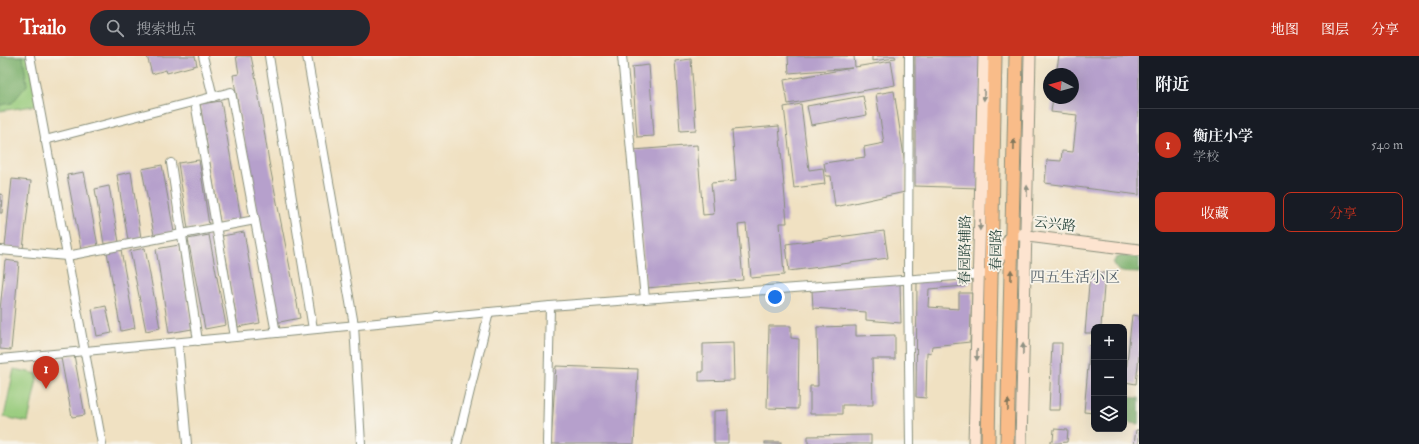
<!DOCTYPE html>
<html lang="zh">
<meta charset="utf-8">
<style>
:root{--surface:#171b24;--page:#242831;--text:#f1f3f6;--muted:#9ea1a6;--line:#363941;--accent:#c8321e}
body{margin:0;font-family:"IM FELL Double Pica","Noto Serif SC",serif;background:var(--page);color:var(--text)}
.controls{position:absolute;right:12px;bottom:12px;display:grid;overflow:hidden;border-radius:8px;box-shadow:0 4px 16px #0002}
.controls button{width:36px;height:36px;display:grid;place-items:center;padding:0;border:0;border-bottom:1px solid var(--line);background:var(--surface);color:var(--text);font:20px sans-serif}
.compass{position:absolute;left:1043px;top:12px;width:36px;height:36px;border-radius:50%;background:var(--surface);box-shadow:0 4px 16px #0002;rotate:276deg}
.you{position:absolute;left:775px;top:241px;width:14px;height:14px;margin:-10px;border:3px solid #fff;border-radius:50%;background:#1a73e8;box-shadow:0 0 0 6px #1a73e833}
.badge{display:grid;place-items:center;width:26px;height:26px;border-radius:50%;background:var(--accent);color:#fff;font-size:13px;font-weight:700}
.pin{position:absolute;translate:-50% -33px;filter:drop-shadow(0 1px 2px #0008)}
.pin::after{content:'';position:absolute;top:21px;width:14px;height:12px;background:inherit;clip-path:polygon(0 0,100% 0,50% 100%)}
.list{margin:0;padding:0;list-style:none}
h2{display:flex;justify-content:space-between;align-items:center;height:52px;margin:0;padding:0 16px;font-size:17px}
h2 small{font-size:13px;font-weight:400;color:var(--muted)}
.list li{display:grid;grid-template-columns:26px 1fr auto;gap:12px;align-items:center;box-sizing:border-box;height:72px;padding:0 16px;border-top:1px solid var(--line)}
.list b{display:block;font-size:15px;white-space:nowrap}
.list p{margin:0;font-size:13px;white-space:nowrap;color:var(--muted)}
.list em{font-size:13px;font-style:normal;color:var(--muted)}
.actions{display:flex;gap:8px;padding:12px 16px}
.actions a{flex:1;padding:9px 0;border:1px solid var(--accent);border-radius:8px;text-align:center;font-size:14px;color:var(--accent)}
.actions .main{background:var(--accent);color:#fff}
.icon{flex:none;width:22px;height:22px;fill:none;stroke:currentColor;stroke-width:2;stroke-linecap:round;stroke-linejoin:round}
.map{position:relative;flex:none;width:1139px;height:388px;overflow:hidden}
header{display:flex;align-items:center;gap:24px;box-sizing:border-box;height:56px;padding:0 20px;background:var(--accent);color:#fff}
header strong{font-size:19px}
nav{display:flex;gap:22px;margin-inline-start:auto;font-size:14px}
.search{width:280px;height:36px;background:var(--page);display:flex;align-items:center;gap:10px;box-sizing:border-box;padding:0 14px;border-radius:22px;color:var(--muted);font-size:15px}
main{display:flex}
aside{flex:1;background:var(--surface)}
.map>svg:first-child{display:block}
.green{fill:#97cb7b;stroke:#5b8458}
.forest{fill:#79af6b;stroke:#4c7650}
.building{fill:#b6a0cc}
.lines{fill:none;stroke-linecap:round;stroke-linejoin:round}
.street-casing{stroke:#888f7b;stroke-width:10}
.secondary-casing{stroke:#888f7b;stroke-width:13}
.primary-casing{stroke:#888f7b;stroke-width:15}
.street{stroke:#fff;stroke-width:8}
.secondary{stroke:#fde4d0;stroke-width:11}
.primary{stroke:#f9bc89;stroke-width:13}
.oneway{fill:#8e9082}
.oneway2{fill:#81765a}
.labels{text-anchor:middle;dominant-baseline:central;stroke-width:3.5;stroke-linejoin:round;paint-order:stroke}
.street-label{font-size:14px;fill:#1f3d34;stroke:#f7f3e8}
.neighbourhood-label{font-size:15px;fill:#546069;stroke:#f7f3e8}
</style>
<header>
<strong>Trailo</strong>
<div class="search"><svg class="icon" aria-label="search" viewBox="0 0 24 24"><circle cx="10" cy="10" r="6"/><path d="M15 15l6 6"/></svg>搜索地点</div>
<nav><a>地图</a><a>图层</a><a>分享</a></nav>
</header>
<main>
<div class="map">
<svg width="1139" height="388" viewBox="0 0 1139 388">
<rect width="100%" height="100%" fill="#f7f3e8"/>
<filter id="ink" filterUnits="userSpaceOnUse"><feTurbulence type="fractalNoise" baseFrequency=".025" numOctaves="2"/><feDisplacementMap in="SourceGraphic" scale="8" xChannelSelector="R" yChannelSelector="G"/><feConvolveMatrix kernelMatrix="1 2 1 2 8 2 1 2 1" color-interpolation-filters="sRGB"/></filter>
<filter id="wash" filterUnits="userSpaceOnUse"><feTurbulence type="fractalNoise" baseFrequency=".012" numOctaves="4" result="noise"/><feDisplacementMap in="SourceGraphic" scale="16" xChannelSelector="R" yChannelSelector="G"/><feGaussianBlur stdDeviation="0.9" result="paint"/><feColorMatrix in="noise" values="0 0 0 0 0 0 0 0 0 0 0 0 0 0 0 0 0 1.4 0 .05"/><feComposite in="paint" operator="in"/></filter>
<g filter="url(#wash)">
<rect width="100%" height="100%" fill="#f0e1c2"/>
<!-- green -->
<g class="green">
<path d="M0 0H30L39 49 0 55Z"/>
<path d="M14 313 38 318 28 366 4 361Z"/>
</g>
<!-- forest -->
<g class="forest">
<path d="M0 0H23L27 29 12 47 0 49Z"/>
<path d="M1122 200 1139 202V217C1128 216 1117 219 1113 207L1116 202Z"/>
<path d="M1124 341 1139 342V368L1124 366Z"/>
</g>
<g id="blocks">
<!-- building -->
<g class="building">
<path d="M147 0H195L197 9 167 17 166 14 152 18Z"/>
<path d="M236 0H251L257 29 269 106 300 262 275 267 233 19 239 18Z"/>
<path d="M788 0H854L855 11 891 5 895 29 788 48 784 24 852 12 789 17Z"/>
<path d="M872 0H895L896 2 872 5Z"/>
<path d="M915 0H982L979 132 915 130Z"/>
<path d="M1059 0H1139V139L1045 127 1047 104 1061 105 1062 95 1073 96 1077 59 1051 56 1053 42H1073V18H1056Z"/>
<path d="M691 3 696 74 680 75 675 5Z"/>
<path d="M649 9 654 80 637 81 632 11Z"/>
<path d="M894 35 905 107V136L835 151 831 120H826L824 107 865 101 864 91 884 87 876 38Z"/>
<path d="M863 40 867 59 811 69 807 50Z"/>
<path d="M221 45 241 163 220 167 200 48Z"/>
<path d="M801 48 809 114 823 112 825 128 794 132 784 51Z"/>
<path d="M779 70 787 167H780L784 219 751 222 746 168 738 169 743 224 646 232 634 94 697 89 703 159 714 158 711 127 736 125 732 74Z"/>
<path d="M199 104 209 169 188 173 178 107Z"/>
<path d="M162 109 174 176 154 179 142 113Z"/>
<path d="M84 116 98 190 81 193 67 119Z"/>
<path d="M131 116 141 182 128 184 117 119Z"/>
<path d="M12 123 31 125 23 193 5 191Z"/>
<path d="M109 130 119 186 104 188 95 133Z"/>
<path d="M0 138 3 139 2 157H0Z"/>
<path d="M884 175 888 202 789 215 786 188Z"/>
<path d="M244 176 260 267 238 271 222 180Z"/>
<path d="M209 179 226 269 205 273 188 183Z"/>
<path d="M179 189 192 273 169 277 156 193Z"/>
<path d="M145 192 160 272 146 275 130 195Z"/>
<path d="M121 194 135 272 121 275 107 196Z"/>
<path d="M5 204 19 206 11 294 0 293V254Z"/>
<path d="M1090 216 1105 217 1101 271H1094V277H1085Z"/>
<path d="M972 222 971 226 965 230 929 233 928 251 959 253V237H972L970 286 932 290 931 297 927 296 926 342 916 341 917 226Z"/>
<path d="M900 227 901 267 866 264V256L813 252 812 234Z"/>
<path d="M106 250 112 277 97 280 92 253Z"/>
<path d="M1132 259 1139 260V300L1136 328 1125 326Z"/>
<path d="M769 270H791V282L799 283 798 353 767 352Z"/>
<path d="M856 270V280L895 279V303H872L873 349H842V358H810V330H818L817 271Z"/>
<path d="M733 287 734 324 699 325V316H703V288Z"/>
<path d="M1052 287H1062L1060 354H1049Z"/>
<path d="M1090 289 1094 290V357L1084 356Z"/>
<path d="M74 299 85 359 72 361 61 302Z"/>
<path d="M556 310 638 313 634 388H551Z"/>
<path d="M728 354V388H714V355Z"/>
<path d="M1054 373 1068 374 1067 386 1050 388V385H1053Z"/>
<path d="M1136 374H1139V388H1134Z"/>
<path d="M871 379V388H808V380Z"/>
<rect x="765" y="386" width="16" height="2"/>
</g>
</g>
</g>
<g filter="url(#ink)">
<use href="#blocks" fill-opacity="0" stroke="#888f7b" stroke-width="1"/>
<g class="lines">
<!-- street casing -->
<g class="street-casing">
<g id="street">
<path d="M30 0 102 388"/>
<path d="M203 0 213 41"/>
<path d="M269 0 313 273"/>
<path d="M307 0 354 269 361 388"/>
<path d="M622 0 645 243"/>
<path d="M909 0 908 223 910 388"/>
<path d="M195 46 235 281"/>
<path d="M45 84 231 36 276 277"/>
<path d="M171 107 198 285"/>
<path d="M0 194 67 200 255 164"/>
<path d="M178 287 187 388"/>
<path d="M0 303 235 281 550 250 983 218"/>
<path d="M457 388 489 256"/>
<path d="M547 388 550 250"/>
</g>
</g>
<!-- secondary casing -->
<g class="secondary-casing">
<g id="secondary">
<path d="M991 217 1012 178 1139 194"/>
<path d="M974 388 984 0"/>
<path d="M1021 388 1030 0"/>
</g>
</g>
<!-- primary casing -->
<g class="primary-casing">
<g id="primary">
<path d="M988 388 995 0"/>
<path d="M1007 388 1016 0"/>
</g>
</g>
<!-- street -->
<use href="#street" class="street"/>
<!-- secondary -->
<use href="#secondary" class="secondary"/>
<!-- primary -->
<use href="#primary" class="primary"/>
</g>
<!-- one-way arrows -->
<defs><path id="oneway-solid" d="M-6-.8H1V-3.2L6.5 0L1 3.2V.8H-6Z"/></defs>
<g class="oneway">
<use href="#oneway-solid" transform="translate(984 39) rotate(91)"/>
<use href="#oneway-solid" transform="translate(1027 135) rotate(-89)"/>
<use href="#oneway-solid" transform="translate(980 169) rotate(91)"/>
<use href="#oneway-solid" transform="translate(1023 293) rotate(-89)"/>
<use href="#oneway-solid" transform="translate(977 299) rotate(91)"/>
</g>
<g class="oneway2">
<use href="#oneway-solid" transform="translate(1014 89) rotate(-89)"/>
<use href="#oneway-solid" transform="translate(1011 219) rotate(-89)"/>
<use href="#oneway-solid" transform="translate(1008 349) rotate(-89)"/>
</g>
</g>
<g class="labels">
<!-- street labels -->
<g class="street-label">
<text transform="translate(1055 168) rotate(7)">云兴路</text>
<text transform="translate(965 194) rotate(-89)">春园路辅路</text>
<text transform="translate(996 194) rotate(-89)">春园路</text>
</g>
<!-- neighbourhood labels -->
<g class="neighbourhood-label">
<text x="1075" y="221">四五生活小区</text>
</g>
</g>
</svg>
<div class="controls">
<button>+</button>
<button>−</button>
<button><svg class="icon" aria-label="layers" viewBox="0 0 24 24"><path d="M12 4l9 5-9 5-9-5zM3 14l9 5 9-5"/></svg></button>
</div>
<svg class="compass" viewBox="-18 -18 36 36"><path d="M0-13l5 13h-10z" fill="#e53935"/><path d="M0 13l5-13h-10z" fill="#9ea1a6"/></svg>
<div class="you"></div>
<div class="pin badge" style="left:46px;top:333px">1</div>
</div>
<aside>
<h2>附近<small></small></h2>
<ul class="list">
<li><span class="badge">1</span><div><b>衡庄小学</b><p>学校</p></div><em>540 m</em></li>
</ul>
<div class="actions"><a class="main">收藏</a><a>分享</a></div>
</aside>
</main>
